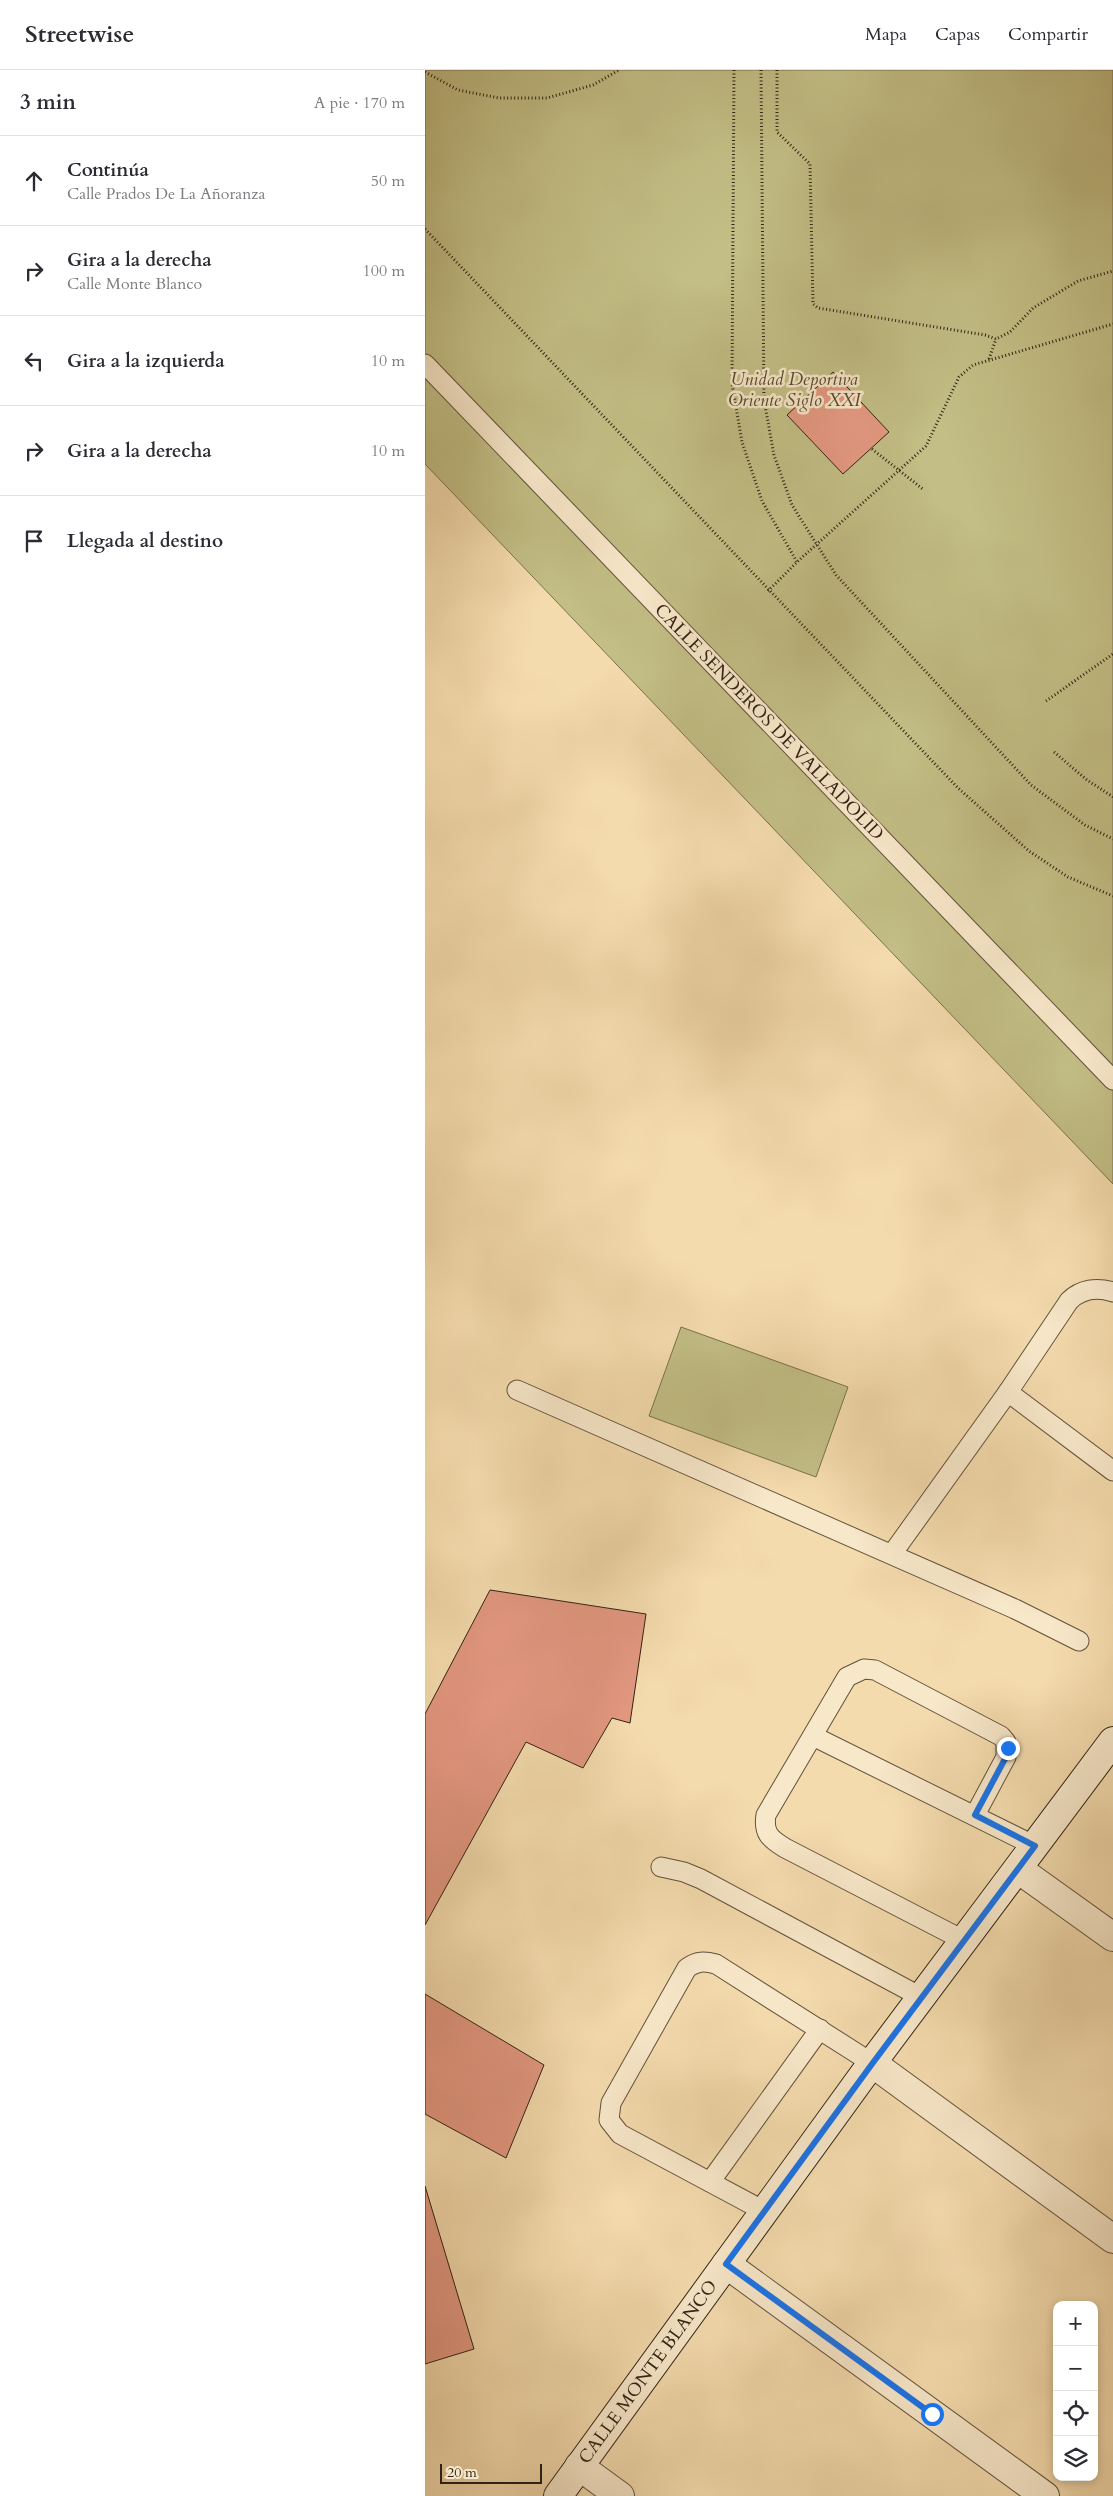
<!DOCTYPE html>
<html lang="es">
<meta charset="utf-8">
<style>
:root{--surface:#fff;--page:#f7f7f7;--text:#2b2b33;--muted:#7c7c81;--line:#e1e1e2}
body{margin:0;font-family:Cardo,serif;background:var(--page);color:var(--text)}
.controls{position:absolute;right:15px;bottom:15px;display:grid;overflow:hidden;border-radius:10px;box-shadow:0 2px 8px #0003}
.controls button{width:45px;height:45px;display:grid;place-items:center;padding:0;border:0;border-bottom:1px solid var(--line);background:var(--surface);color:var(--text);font:25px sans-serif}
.scale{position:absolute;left:15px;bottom:12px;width:102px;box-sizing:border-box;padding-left:5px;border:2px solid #312315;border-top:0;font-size:14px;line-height:18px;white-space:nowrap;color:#312315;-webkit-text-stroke:4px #f8e8ca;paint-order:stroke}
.stop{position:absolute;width:15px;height:15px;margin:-11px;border:4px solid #1a73e8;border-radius:50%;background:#fff}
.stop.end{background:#1a73e8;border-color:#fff;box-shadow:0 1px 5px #0008}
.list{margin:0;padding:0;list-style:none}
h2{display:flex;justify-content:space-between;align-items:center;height:65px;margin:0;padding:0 20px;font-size:21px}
h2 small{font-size:16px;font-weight:400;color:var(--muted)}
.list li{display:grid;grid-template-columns:32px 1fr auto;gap:15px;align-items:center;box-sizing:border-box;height:90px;padding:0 20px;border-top:1px solid var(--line)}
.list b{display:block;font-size:19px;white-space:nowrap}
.list p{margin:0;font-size:16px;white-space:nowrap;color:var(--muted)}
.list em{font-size:16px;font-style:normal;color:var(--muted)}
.icon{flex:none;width:28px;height:28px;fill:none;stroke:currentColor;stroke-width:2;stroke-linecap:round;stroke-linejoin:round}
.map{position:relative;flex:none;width:688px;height:2426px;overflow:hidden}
header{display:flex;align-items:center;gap:30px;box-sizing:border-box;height:70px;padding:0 25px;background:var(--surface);border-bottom:1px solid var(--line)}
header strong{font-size:24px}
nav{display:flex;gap:28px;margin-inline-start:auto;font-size:18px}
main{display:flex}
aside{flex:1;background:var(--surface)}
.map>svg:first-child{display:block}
.green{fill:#c2be85;stroke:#7a704d}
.building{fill:#e39881;stroke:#312315}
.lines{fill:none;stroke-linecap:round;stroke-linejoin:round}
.service-casing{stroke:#62513b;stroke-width:21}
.minor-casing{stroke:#62513b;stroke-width:30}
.secondary-casing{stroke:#312315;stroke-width:30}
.path{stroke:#312315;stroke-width:3;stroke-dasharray:1 2.5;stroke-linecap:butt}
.service{stroke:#f8e8ca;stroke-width:19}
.minor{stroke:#f8e8ca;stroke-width:28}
.secondary{stroke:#f8e8ca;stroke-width:28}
.route{stroke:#1a73e8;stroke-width:6}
.labels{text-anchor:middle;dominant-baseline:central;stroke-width:5;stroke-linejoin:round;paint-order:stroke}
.park-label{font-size:18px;font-style:italic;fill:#554a31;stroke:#f8e8ca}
.street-label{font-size:18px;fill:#312315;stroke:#f8e8ca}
</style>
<header>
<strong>Streetwise</strong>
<nav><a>Mapa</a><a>Capas</a><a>Compartir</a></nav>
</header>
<main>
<aside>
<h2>3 min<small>A pie · 170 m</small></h2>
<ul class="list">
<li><svg class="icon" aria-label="ahead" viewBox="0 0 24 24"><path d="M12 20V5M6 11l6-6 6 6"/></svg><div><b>Continúa</b><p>Calle Prados De La Añoranza</p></div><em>50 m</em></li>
<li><svg class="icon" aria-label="right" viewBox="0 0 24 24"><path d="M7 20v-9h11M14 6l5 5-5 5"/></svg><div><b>Gira a la derecha</b><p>Calle Monte Blanco</p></div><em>100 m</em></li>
<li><svg class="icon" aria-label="left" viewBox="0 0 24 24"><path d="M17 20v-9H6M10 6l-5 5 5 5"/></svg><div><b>Gira a la izquierda</b></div><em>10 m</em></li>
<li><svg class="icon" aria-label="right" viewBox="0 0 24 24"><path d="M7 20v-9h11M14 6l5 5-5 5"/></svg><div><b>Gira a la derecha</b></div><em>10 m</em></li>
<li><svg class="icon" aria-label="arrive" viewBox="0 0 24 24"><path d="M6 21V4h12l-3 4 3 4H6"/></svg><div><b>Llegada al destino</b></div></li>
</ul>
</aside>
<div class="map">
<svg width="688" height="2426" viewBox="0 0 688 2426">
<rect width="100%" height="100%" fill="#f4dbad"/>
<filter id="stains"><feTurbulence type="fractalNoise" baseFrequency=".004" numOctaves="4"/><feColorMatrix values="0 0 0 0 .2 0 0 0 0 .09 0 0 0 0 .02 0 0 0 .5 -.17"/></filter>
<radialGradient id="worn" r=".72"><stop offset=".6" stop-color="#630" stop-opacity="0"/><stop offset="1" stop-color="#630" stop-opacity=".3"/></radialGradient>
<!-- green -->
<g class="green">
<path d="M0 0H688V1114L0 394Z"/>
<path d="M256 1257 423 1317 391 1407 224 1346Z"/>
</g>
<!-- building -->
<g class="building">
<path d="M408 302 464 362 418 404 362 345Z"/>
<path d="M65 1520 221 1544 205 1653 187 1648 158 1698 101 1672 0 1855V1644Z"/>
<path d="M0 1924 119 1995 81 2088 0 2044Z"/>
<path d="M0 2116 49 2279 0 2294Z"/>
</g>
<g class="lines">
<!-- service casing -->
<g class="service-casing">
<g id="service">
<path d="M0 294 688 1010"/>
<path d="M92 1320 590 1539 654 1571"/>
<path d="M583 1322 688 1401"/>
<path d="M467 1484 583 1322 644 1231C656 1219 672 1217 688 1222"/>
<path d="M388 1666 610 1776"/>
<path d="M236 1797 259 1802 276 1809 496 1927"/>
<path d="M540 1871 360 1778C345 1769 338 1763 341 1745L422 1607 439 1599 450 1600 576 1666 581 1672V1687L550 1745"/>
<path d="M285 2112 395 1959"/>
<path d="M339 2141 195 2064 184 2050 186 2033 262 1898C272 1891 279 1891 291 1894L447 1993"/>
</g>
</g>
<!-- minor casing -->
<g class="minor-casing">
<g id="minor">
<path d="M593 1799 688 1867"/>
<path d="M447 1993 688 2169"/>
<path d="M301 2194 620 2426"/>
<path d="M154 2396 195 2426"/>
</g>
</g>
<!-- secondary casing -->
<g class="secondary-casing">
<path id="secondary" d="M133 2426 447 1993 688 1671"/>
</g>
<!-- path -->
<g class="path">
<path d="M309 0 307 314 317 372 337 431 372 492"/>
<path d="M336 0 339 330 349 385 367 435 411 505 606 715 660 755 688 769"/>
<path d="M352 0V62L385 94 388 234 393 238 560 265 571 269 585 262 608 238 653 211 688 201"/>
<path d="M0 2 33 20 74 28H122L168 15 194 0"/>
<path d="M0 159 533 718 604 781 643 807 688 826"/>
<path d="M564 289 571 269"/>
<path d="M447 379 499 420"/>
<path d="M343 521 372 492 501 376 534 307 548 295 688 254"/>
<path d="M621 631 688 584"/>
<path d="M629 682 662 710 688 727"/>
</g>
<!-- service -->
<use href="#service" class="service"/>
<!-- minor -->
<use href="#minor" class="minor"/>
<!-- secondary -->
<use href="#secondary" class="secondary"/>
</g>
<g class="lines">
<!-- route -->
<path class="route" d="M507 2344 301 2194 447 1994 610 1776 550 1745 581 1687 583 1678"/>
</g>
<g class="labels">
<!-- park labels -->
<g class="park-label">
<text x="369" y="309">Unidad Deportiva<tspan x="369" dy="21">Oriente Siglo XXI</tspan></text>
</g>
<!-- street labels -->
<g class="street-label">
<text transform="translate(344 652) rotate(46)">CALLE SENDEROS DE VALLADOLID</text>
<text transform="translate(223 2302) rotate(-54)">CALLE MONTE BLANCO</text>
</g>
</g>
<rect width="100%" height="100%" filter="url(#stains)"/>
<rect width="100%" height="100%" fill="url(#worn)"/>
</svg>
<div class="controls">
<button>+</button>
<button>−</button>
<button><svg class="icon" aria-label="locate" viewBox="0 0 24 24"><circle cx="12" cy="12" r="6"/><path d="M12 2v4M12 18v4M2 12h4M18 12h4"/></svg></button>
<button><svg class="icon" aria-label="layers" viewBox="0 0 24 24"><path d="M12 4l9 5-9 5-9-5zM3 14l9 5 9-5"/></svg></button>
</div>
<div class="scale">20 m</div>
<div class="stop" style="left:507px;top:2344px"></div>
<div class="stop end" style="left:583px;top:1678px"></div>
</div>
</main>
